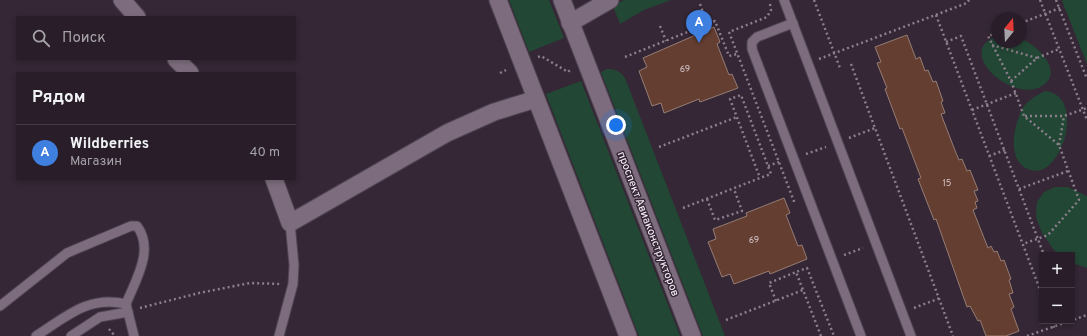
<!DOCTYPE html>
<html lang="ru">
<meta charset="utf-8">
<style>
:root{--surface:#281d28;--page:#302630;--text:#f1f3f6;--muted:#a5a2a8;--line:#443b45;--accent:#fc8fc2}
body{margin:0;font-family:Overpass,sans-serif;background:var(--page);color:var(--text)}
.controls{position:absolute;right:12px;bottom:12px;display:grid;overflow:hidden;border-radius:0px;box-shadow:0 2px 6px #0003}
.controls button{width:36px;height:36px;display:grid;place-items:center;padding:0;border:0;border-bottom:1px solid var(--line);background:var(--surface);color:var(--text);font:20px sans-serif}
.compass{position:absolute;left:991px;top:12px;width:36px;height:36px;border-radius:50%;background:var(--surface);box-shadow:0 2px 6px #0003;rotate:18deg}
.you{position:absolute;left:616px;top:125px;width:14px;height:14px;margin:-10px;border:3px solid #fff;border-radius:50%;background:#1a73e8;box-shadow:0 0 0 6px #1a73e833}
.badge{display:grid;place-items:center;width:26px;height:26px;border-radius:50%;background:var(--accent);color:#fff;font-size:13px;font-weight:700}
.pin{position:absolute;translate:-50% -33px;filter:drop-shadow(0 1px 2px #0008)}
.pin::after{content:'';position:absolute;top:21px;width:14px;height:12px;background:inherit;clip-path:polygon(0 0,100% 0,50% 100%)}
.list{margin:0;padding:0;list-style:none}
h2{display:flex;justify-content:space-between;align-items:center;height:52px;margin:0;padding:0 16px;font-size:17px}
h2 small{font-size:13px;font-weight:400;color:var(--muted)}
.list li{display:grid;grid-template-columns:26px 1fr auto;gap:12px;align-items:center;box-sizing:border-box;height:56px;padding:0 16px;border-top:1px solid var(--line)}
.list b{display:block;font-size:15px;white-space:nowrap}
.list p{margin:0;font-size:13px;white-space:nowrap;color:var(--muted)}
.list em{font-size:13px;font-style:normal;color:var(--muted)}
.icon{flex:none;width:22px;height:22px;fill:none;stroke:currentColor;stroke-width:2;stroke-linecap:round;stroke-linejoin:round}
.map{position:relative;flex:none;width:1087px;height:336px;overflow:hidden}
.search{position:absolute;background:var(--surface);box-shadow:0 2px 6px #0003;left:16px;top:16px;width:280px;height:44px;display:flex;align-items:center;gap:10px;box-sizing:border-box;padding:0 14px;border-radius:0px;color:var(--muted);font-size:15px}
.panel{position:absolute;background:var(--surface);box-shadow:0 2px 6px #0003;left:16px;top:72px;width:280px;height:108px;border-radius:0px}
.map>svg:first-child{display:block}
.green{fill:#224734}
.building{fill:#643e31;stroke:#967d74}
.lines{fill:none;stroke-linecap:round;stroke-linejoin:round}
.lane-casing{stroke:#514552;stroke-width:11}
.street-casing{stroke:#514552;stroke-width:19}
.path{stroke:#8b7f8c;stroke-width:2.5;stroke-dasharray:2 3;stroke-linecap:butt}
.lane{stroke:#7c6c7d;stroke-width:9}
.street{stroke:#7c6c7d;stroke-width:17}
.labels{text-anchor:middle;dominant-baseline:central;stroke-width:3;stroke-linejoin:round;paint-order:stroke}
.number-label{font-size:9px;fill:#d4c4c8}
.street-label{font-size:11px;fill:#faf1fb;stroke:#352736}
</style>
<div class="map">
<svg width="1087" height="336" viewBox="0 0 1087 336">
<rect width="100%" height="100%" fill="#352736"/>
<!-- green -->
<g class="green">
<path d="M509 0H549L564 38 529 52Z"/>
<path d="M624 0H671L644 10 620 24 613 6Z"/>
<path d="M1062 0H1087V64L1064 6Z"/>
<path d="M997 36V42H1021V39C1037 44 1065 72 1042 86 1014 104 953 52 997 36Z"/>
<path d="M607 69C616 69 620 71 625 78L725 336H703L601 72Z"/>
<path d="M581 81 680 336H639L546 94Z"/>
<path d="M1045 91C1087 95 1062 180 1030 170 1005 162 1014 123 1023 108 1028 100 1037 95 1045 91Z"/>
<path d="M1055 187H1068L1087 196V268L1072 263V255H1060L1054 250 1042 233 1036 217 1037 202 1044 192Z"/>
</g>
<!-- building -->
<g class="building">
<path d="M714 27 720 42 717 44 729 75 732 74 738 88 700 102 699 99 664 113 661 103 652 106 639 71 647 67 643 58Z"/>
<path d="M907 35 916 59 920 57 925 71 928 70 933 82 936 81 943 101 941 102 945 113 941 114 956 153 959 160 962 159 967 171 970 170 978 190 974 191 978 201 975 202 977 208 973 210 988 248 991 246 994 252 997 251 1001 261 1004 260 1011 279 1009 280 1013 293 1009 294 1014 307 1011 309 1019 331 1006 336H986L980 320 978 321 970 306 967 307 936 219 934 220 918 179 921 178 902 128 900 129 885 89 887 88 877 63 881 62 875 47Z"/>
<path d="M784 198 790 213 786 215 798 246 802 245 807 259 770 274 769 271 734 284 730 274 722 277 708 242 716 239 713 229 747 216 746 213Z"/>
</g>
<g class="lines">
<!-- lane casing -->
<g class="lane-casing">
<g id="lane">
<path d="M784 0 911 336"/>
<path d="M793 23 757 37 752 42V49L861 336"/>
<path d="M0 306 67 253 131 226H137C155 250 135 281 126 304"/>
<path d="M36 336C66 317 88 295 126 304L134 336"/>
<path d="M71 336 100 317 128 312"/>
<path d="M279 336 293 284 294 265 290 223"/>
</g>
</g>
<!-- street casing -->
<g class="street-casing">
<g id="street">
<path d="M122 0 137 17"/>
<path d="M498 0 628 336"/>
<path d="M562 0 692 336"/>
<path d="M570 23 610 0"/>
<path d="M176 59 190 73"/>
<path d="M274 179 290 223 447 133 494 112 536 99"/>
</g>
</g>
<!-- path -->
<g class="path">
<path d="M814 0 840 68"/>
<path d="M1040 0 1087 120"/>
<path d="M1056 0 1087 79"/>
<path d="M700 4 707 24"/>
<path d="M770 4 771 10 767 17 729 32 795 204"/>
<path d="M936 15 1042 295"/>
<path d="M1021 23 1060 8"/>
<path d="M660 26 666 41"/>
<path d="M997 33 988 36 1011 81 1024 116 1059 145 1079 200 1048 235 1023 244"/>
<path d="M946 42 961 36 1044 255"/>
<path d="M992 45 1037 58"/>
<path d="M538 57 541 56 568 72 570 70"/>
<path d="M625 57 715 21 729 56 737 54"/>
<path d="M819 59 967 3 969 0"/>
<path d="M851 64 953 336"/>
<path d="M500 73 506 70"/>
<path d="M1011 81 1037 58 1059 49"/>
<path d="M972 110 1016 93"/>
<path d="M1025 116H1064L1087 108"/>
<path d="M849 138 875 128"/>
<path d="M1059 145 1064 116"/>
<path d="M659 147 737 117"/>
<path d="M806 154 826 147"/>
<path d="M989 156 1005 150"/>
<path d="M768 166 779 162"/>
<path d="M1019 189 1068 171"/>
<path d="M707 199 715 220 742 211 734 189"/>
<path d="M683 208 760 178 771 174 741 95 730 99 760 178"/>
<path d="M844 255 863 248"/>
<path d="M776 301 769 283 796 272"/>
<path d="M140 308 199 293 250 283 281 284"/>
<path d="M914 308 940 298"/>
<path d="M726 320 803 290"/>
<path d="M1052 321 1054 328"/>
<path d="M109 329 115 336"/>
<path d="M821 336 796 272 807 268 834 336"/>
<path d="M1027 336 1087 315"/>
</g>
<!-- lane -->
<use href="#lane" class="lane"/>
<!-- street -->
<use href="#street" class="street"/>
</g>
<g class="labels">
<!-- number labels -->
<g class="number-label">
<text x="685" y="69">69</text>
<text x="947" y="183">15</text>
<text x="754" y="240">69</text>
</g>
<!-- street labels -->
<g class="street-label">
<text transform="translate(648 224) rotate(69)">проспект Авиаконструкторов</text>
</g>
</g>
</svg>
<div class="controls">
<button>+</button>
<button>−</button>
</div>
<svg class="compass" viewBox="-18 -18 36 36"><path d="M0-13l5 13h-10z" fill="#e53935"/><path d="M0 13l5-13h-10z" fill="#a5a2a8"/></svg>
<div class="you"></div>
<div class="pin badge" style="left:699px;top:43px;background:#3f7fe0">A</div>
<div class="search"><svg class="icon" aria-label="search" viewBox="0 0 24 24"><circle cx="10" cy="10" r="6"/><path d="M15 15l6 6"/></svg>Поиск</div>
<section class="panel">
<h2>Рядом<small></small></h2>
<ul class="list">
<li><span class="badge" style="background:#3f7fe0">A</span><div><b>Wildberries</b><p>Магазин</p></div><em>40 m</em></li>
</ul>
</section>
</div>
